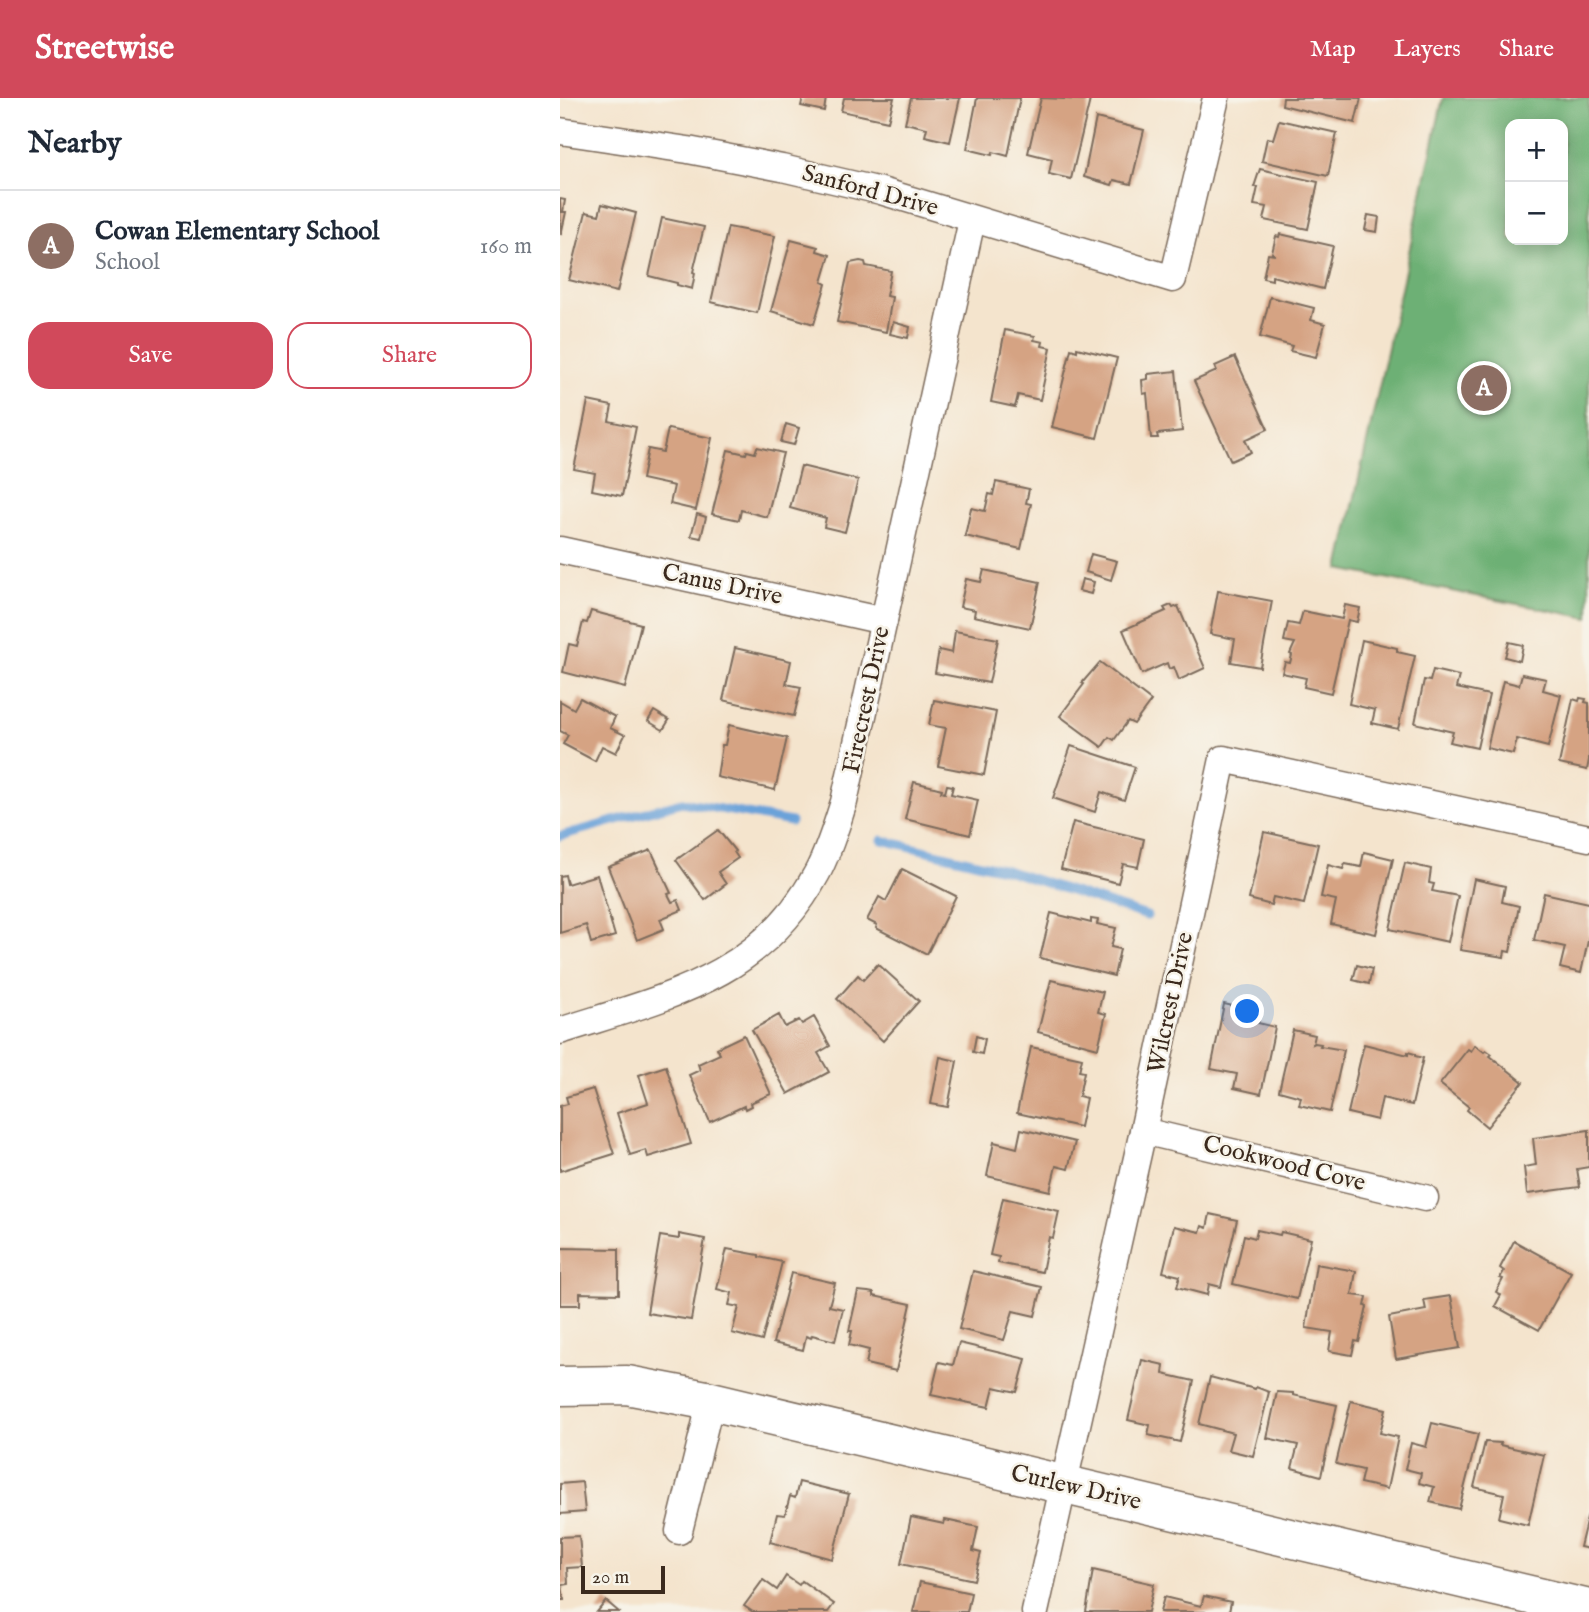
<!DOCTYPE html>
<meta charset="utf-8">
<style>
:root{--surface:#fff;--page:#f6f6f7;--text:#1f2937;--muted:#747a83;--line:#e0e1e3;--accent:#d1495b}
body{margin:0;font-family:"IM FELL English",serif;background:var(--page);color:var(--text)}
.controls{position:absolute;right:21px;top:21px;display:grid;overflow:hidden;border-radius:14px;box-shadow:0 4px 18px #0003}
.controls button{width:63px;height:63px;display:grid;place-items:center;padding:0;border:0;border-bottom:2px solid var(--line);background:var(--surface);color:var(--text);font:35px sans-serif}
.scale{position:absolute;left:21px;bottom:18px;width:84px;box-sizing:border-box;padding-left:7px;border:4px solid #3b2a1e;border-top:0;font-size:19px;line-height:24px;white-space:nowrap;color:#3b2a1e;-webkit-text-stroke:5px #f7f3e8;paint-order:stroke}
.you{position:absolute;left:688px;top:914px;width:24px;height:24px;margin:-18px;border:5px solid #fff;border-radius:50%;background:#1a73e8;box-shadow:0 0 0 10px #1a73e833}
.badge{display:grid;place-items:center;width:46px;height:46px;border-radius:50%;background:var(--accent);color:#fff;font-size:23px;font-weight:700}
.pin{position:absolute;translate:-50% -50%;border:4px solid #fff;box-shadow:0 2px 7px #0006}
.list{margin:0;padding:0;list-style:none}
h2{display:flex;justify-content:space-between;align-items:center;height:91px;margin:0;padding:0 28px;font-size:30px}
h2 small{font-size:23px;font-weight:400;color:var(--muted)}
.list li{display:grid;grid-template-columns:46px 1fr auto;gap:21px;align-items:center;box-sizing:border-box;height:112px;padding:0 28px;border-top:2px solid var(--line)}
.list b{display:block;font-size:26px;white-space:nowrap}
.list p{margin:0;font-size:23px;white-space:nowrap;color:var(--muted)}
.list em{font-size:23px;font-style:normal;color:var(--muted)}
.actions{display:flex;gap:14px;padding:21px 28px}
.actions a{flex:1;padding:16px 0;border:2px solid var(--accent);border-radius:21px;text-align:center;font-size:24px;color:var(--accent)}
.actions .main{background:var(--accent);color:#fff}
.map{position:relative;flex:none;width:1029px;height:1514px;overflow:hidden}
header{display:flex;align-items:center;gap:42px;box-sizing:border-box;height:98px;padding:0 35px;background:var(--accent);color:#fff}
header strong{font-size:33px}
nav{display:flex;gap:38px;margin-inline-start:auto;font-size:24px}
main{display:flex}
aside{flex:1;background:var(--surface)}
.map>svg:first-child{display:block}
.forest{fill:#6db074;stroke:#546d49;stroke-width:2;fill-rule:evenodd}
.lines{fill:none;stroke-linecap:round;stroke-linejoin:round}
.stream{stroke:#6aa2d9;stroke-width:9}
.building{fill:#d5a383}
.street-casing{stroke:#7c6b5b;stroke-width:29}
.secondary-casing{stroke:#7c6b5b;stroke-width:41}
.street{stroke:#fff;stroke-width:26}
.secondary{stroke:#fff;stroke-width:38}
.labels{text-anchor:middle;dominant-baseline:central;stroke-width:5;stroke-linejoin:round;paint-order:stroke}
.street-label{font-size:24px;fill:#3b2a1e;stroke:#f7f3e8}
</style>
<header>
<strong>Streetwise</strong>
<nav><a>Map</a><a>Layers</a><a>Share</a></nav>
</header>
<main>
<aside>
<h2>Nearby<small></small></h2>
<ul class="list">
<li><span class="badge" style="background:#8d6e63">A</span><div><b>Cowan Elementary School</b><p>School</p></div><em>160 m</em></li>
</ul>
<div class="actions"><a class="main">Save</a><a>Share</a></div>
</aside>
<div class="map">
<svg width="1029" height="1514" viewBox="0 0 1029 1514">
<rect width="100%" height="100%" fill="#f7f3e8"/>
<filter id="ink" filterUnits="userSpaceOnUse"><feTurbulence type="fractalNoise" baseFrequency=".0143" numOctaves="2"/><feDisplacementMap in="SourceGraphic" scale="14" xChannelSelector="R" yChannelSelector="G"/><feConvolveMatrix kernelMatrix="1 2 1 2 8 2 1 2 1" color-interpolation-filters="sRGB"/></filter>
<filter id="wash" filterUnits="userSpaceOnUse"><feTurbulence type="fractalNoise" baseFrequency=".00686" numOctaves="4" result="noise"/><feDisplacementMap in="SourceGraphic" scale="28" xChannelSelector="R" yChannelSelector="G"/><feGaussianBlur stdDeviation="1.57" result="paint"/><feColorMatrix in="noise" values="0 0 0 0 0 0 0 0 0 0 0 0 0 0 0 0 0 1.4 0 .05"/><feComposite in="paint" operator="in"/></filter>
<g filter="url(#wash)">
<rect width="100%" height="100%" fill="#f4e4cd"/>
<!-- forest -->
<path class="forest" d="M883 0H1029V520L779 471ZM950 26H1003V142H950Z"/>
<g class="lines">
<!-- stream -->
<g class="stream">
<path d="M0 738 122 704 231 724"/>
<path d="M322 742 446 772 587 818"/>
</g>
</g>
<g id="blocks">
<!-- building -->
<g class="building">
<path d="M243 0H266L264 13 241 8Z"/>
<path d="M284 0H334L328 23 281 13Z"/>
<path d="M351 0H400L390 44 365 38 367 30 345 25Z"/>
<path d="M417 0H460L448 58 433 54 432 57 407 51Z"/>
<path d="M481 0 530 2 511 81 489 76 492 61 468 55Z"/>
<path d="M723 0H801L795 25 722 7Z"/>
<path d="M536 20 584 32 571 86 554 82 552 87 524 79Z"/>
<path d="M719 22 777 35 768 78 702 63 707 40 713 41Z"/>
<path d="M700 71 758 84 748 131 704 122 707 109 694 107 698 89H694Z"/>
<path d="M0 101 5 102 3 114H6L1 137Z"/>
<path d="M42 106 76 115 57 194 9 182 26 114 39 117Z"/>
<path d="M808 117 819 119 817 134 805 132Z"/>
<path d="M102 120 144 129 133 174 135 175 132 191 117 187V185L89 178Z"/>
<path d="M168 129 215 138 197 215 151 204Z"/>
<path d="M720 136 773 148 763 191 712 178V182L703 180 708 156 715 157 712 155 716 138 719 139Z"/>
<path d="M231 142 258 149 257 153 270 157 262 184 266 186 254 226 211 213Z"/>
<path d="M300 163 305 164 306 168 331 173 326 198 332 199 326 234 277 224 290 165Z"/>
<path d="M710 199 754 210 751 222 765 226 756 259 730 253 732 248 700 239Z"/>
<path d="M333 224 350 229 348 240 330 236Z"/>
<path d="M445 232 475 238 474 242 483 244 482 248 491 250 480 302 458 297 455 309 431 304Z"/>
<path d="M517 250 557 260 537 340 492 329 511 251 517 253Z"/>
<path d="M675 259 708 331 685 342 691 354 671 363 634 283 657 273 655 268Z"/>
<path d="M616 273 622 333 597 336 598 340H591L587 295 583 296 582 282 588 281V276Z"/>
<path d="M28 303 52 308 49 323 76 329 62 398 32 392 35 375 14 371Z"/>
<path d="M226 326 239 330 234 347 221 344Z"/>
<path d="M108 331 152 340 136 412 110 406 114 388 82 381 88 351 103 354Z"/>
<path d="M197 349 223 355 207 419 181 412 179 422 152 416 168 352 186 356 187 353 195 355Z"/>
<path d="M241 368 298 382 285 434 264 429 266 420 230 410Z"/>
<path d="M436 384 469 391 466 405 471 406 461 451 405 438 411 410 425 413 429 396 433 397Z"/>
<path d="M137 416 146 419 141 440 131 438Z"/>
<path d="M531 456 557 463 551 482 526 474Z"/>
<path d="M424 472 480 484 470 530 414 518 415 512 400 509 406 481 421 484Z"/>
<path d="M522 481 534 484 531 496 519 493Z"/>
<path d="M658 493 712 503 700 569 671 564 675 541 650 536Z"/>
<path d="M611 507 613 510 618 508 645 570 619 582 614 569 609 571 607 565 582 576 563 532 606 513 604 510Z"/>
<path d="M785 507 800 510 797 524 788 522 771 595 744 589 746 580 722 575 725 564 730 565 732 557 730 556 735 545 724 543 728 525 739 527 743 513 782 521Z"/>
<path d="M31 513 81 526 65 590 3 574 9 546 17 548 23 524 27 525Z"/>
<path d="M395 533 438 541 429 585 375 575 379 552 392 555Z"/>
<path d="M802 542 837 550V554L855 558 838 631 812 625 815 612 789 606Z"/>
<path d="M949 544 963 547 960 563 945 559Z"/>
<path d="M175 550 231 563 226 586 241 589 234 618 163 602Z"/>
<path d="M540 564 591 603 574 626 568 623 554 642 549 639 542 649 500 618 524 586 522 585Z"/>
<path d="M873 572 899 578 896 590 929 597 917 650 890 644 893 634 855 625 864 582 870 583Z"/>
<path d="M962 576 986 581 983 592 1001 597 988 649 957 641 953 656 927 650 943 583 959 587Z"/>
<path d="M20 600 55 619 50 630 65 637 56 655 42 648 35 663 3 646 8 637 0 633V603L14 611Z"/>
<path d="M1020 600 1026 601 1025 604 1029 605V662L1027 672 999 666 1013 601 1019 603Z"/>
<path d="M374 602 436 614 424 677 378 668 386 630 369 627Z"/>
<path d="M94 613 109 622 103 632 88 623Z"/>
<path d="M169 627 227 640 215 692 157 679 162 647H165Z"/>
<path d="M511 648 575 669 564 702 541 694 535 714 493 700Z"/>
<path d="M354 684 382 691 381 694 385 695 387 687 393 688 391 696 418 702 410 737 345 721Z"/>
<path d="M513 724 584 741 578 769 563 766 558 785 501 771Z"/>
<path d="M158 732 175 753 174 754 178 760 158 774 166 786 145 802 116 762Z"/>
<path d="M704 734 758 746 744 806 713 799 711 807 689 801Z"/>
<path d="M91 752 111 795 108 796 112 804 118 802 122 812 100 821 104 831 77 842 48 769Z"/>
<path d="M804 754 833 761 816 836 771 826 776 802 761 799 768 767 783 771 785 766 801 769Z"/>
<path d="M845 765 871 771 869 785 874 786 872 793 898 798 888 844 830 831Z"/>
<path d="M342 771 396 798 367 856 316 830 317 827 307 822 319 799 326 803Z"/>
<path d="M5 777 7 786 37 777 55 838 31 845 26 827 0 835V778Z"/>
<path d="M914 781 945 788 942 804 959 808 950 854 945 853 944 859 900 852Z"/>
<path d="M984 795 1029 805V838L1021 875 1000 870 1005 849 974 842Z"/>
<path d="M491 815 531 825V821L538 822 537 826 556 830 551 849 560 851 554 878 480 860Z"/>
<path d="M318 866 359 903 323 943 277 901 298 877 303 882Z"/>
<path d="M797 867 812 871 809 886 793 882Z"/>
<path d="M491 882 543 894 538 914 546 916 538 950 478 934Z"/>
<path d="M664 906 700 914 698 925 715 929 701 996 674 990 677 976 651 971Z"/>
<path d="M219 917 225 929 239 922 242 926 254 919 270 948 258 955 269 974 228 996 192 932Z"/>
<path d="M733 932 755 937 753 946 755 945 761 946 760 948 784 952 770 1014 739 1007 741 999 719 993Z"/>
<path d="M184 937 211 996 190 1005 191 1008 185 1011 184 1008 150 1024 129 977 140 972 138 966 160 956 157 950Z"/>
<path d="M416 938 425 941 422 956 413 954Z"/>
<path d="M804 946 848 957V954L855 956V958L863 960 852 1007 822 1000 817 1022 788 1015Z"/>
<path d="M915 947 924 954 926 952 932 956 930 958 963 984 927 1029 907 1012 909 1009 880 986 908 951 911 953Z"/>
<path d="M471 949 522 960 519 973 524 974 519 998 526 1000 520 1029 457 1015Z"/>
<path d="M380 959 397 963 388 1009 371 1006Z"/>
<path d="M106 968 131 1046 88 1059 86 1052 70 1057 57 1015 88 1005 79 977Z"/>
<path d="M33 991 54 1056 0 1073V1008L8 1006 6 999Z"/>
<path d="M461 1031 515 1044 508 1071 496 1068 490 1093 427 1078 434 1044 457 1050Z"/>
<path d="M1029 1032V1069L1017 1071 1020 1089 967 1096 964 1069 976 1067 973 1040Z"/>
<path d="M443 1100 499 1113 493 1140 489 1139 482 1174 438 1165 439 1159 430 1157Z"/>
<path d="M650 1116 677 1122 661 1189 649 1186 647 1197 617 1189 620 1178 603 1174 614 1128 640 1134 642 1128 647 1130Z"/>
<path d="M697 1132 720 1137 721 1134 751 1141 737 1201 673 1186 684 1137 695 1140Z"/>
<path d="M119 1136 145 1141 131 1222 87 1215 100 1138 119 1141Z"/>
<path d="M954 1143 1011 1174 979 1232 935 1208 941 1197 936 1194 943 1181 940 1180 944 1173 940 1170Z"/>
<path d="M0 1150 59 1151V1196L20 1195V1207H0Z"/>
<path d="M167 1151 199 1157V1159L222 1164 202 1243 172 1235 179 1209 169 1207 172 1195 157 1191Z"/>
<path d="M756 1166 796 1173 792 1197 807 1199 805 1208 807 1209 799 1244 795 1243 792 1257 769 1253 772 1234 746 1230Z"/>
<path d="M413 1173 482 1189 475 1218 453 1213 444 1242 399 1231Z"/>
<path d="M231 1175 275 1185 269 1208 283 1211 275 1243 252 1237 251 1240 246 1238 243 1252 213 1245Z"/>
<path d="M298 1193 308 1194 314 1195V1198L351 1206 336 1273 306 1266 309 1252 289 1247 292 1233H289Z"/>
<path d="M891 1198 900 1250 836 1261 829 1219 866 1212 864 1202Z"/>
<path d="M399 1245 466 1261 457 1294 434 1289 429 1309 371 1297 379 1264 393 1267Z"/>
<path d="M582 1262 604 1267 603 1276 634 1283 620 1344 588 1337 590 1327 568 1322Z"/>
<path d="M650 1279 695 1291 696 1289 709 1294 693 1358 668 1352 673 1335 639 1326Z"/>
<path d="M717 1294 733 1295V1297L777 1307 761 1378 732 1370 738 1347 707 1340Z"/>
<path d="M791 1303 826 1311 820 1335 838 1339 827 1391 800 1385 803 1372 776 1366Z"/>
<path d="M872 1325 918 1336 899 1411 870 1404 874 1389 859 1385 861 1375 845 1371 851 1345 866 1349Z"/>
<path d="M925 1344 941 1345 940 1347 984 1357 968 1427 939 1420 944 1396 914 1389Z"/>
<path d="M22 1384 25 1414 0 1416V1386Z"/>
<path d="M239 1384 289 1396 272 1461 210 1444 217 1416 225 1417 230 1398 235 1400Z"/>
<path d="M1028 1416H1029V1451L1020 1449Z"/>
<path d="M351 1419 384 1426 385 1422 418 1429 413 1453 421 1455 414 1482 341 1466Z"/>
<path d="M19 1438 22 1469 7 1470 8 1486 2 1487 4 1502H0V1439Z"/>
<path d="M533 1472 594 1486 588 1514H526Z"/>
<path d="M226 1478 239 1487 242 1483 274 1506 268 1514H193L184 1508 203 1482 217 1492Z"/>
<path d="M360 1484 411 1495 407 1514H353Z"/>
<path d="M644 1498 671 1504 669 1514H600L604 1499 641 1508Z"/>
<path d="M46 1503 59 1514H37Z"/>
</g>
</g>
</g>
<g filter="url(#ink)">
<use href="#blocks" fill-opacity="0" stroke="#7c6b5b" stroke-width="2"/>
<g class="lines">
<!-- street casing -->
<g class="street-casing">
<g id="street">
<path d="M0 33 128 52 222 70 321 93 613 181 656 0"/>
<path d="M0 452 324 523"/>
<path d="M0 933C105 899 200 881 257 775 269 753 276 728 284 704L412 122"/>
<path d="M583 1033 865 1100"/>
<path d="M119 1433 151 1303"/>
<path d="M475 1514 583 1033 663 661 1029 740"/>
</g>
</g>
<!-- secondary casing -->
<g class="secondary-casing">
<path id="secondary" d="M0 1288 67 1287 151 1303 1029 1511"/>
</g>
<!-- street -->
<use href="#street" class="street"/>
<!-- secondary -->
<use href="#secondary" class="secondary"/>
</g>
</g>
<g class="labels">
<!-- street labels -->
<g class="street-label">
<text transform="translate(310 93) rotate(15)">Sanford Drive</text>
<text transform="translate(162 487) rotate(12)">Canus Drive</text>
<text transform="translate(307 602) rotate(-78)">Firecrest Drive</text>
<text transform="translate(611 905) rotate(-78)">Wilcrest Drive</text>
<text transform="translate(724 1066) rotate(14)">Cookwood Cove</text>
<text transform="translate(516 1390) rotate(13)">Curlew Drive</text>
</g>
</g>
</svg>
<div class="controls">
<button>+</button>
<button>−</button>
</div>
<div class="scale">20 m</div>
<div class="you"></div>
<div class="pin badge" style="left:924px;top:290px;background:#8d6e63">A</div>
</div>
</main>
